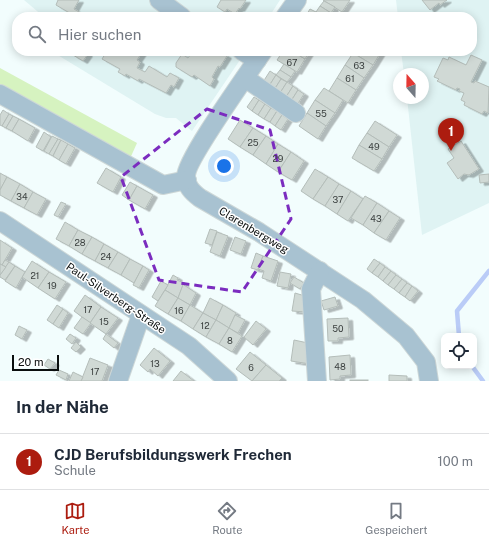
<!DOCTYPE html>
<html lang="de">
<meta charset="utf-8">
<style>
:root{--surface:#fff;--page:#f2f2f3;--text:#1f2937;--muted:#747a83;--line:#e0e1e3;--accent:#ac1c0f}
body{margin:0;font-family:"Public Sans",sans-serif;background:var(--page);color:var(--text)}
.controls{position:absolute;right:12px;bottom:12px;display:grid;overflow:hidden;border-radius:8px;box-shadow:0 2px 10px #0003}
.controls button{width:36px;height:36px;display:grid;place-items:center;padding:0;border:0;border-bottom:1px solid var(--line);background:var(--surface);color:var(--text);font:20px sans-serif}
.compass{position:absolute;left:393px;top:68px;width:36px;height:36px;border-radius:50%;background:var(--surface);box-shadow:0 2px 10px #0003;rotate:340deg}
.scale{position:absolute;left:12px;bottom:10px;width:47px;box-sizing:border-box;padding-left:4px;border:2px solid #0a0e0e;border-top:0;font-size:11px;line-height:14px;white-space:nowrap;color:#0a0e0e;-webkit-text-stroke:3px #fff;paint-order:stroke}
.you{position:absolute;left:224px;top:166px;width:14px;height:14px;margin:-10px;border:3px solid #fff;border-radius:50%;background:#1a73e8;box-shadow:0 0 0 6px #1a73e833}
.badge{display:grid;place-items:center;width:26px;height:26px;border-radius:50%;background:var(--accent);color:#fff;font-size:13px;font-weight:700}
.pin{position:absolute;translate:-50% -33px;filter:drop-shadow(0 1px 2px #0008)}
.pin::after{content:'';position:absolute;top:21px;width:14px;height:12px;background:inherit;clip-path:polygon(0 0,100% 0,50% 100%)}
.list{margin:0;padding:0;list-style:none}
h2{display:flex;justify-content:space-between;align-items:center;height:52px;margin:0;padding:0 16px;font-size:17px}
h2 small{font-size:13px;font-weight:400;color:var(--muted)}
.list li{display:grid;grid-template-columns:26px 1fr auto;gap:12px;align-items:center;box-sizing:border-box;height:56px;padding:0 16px;border-top:1px solid var(--line)}
.list b{display:block;font-size:15px;white-space:nowrap}
.list p{margin:0;font-size:13px;white-space:nowrap;color:var(--muted)}
.list em{font-size:13px;font-style:normal;color:var(--muted)}
.icon{flex:none;width:22px;height:22px;fill:none;stroke:currentColor;stroke-width:2;stroke-linecap:round;stroke-linejoin:round}
.map{position:relative;flex:none;width:489px;height:381px;overflow:hidden}
.search{position:absolute;background:var(--surface);box-shadow:0 2px 10px #0003;left:12px;right:12px;top:12px;height:44px;display:flex;align-items:center;gap:10px;box-sizing:border-box;padding:0 14px;border-radius:16px;color:var(--muted);font-size:15px}
.sheet{height:108px;background:var(--surface)}
nav{display:flex;justify-content:space-around;align-items:center;box-sizing:border-box;height:56px;border-top:1px solid var(--line);background:var(--surface);font-size:11px;color:var(--muted)}
nav a{display:grid;justify-items:center;gap:2px}
nav .on{color:var(--accent)}
.map>svg:first-child{display:block}
.built{fill:#dff3f3}
.green{fill:#d6f3c0}
.lines{fill:none;stroke-linecap:round;stroke-linejoin:round}
.stream{stroke:#baccf7;stroke-width:4.5}
.building{fill:#d0d9d5;stroke:#b4bdb9;filter:url(#shadow)}
.minor-casing{stroke:#cdd7d7;stroke-width:20}
.minor{stroke:#a8c2d1;stroke-width:18}
.marked{fill:none;stroke:#7b2cbf;stroke-width:3;stroke-dasharray:8 5;stroke-linejoin:round}
.labels{text-anchor:middle;dominant-baseline:central;stroke-width:3;stroke-linejoin:round;paint-order:stroke}
.number-label{font-size:9px;fill:#3c4140}
.street-label{font-size:11px;fill:#0a0e0e;stroke:#fff}
</style>
<div class="map">
<svg width="489" height="381" viewBox="0 0 489 381">
<defs>
<filter id="shadow"><feDropShadow dx="4.5" dy="2.5" stdDeviation="0" flood-color="#0004"/></filter>
</defs>
<rect width="100%" height="100%" fill="#f2fdfd"/>
<!-- built -->
<g class="built">
<path d="M24 0H280L269 17H44Z"/>
<path d="M396 0H489V203L422 235 407 98H423V74H404L401 51H472V17H398Z"/>
<path d="M51 51H246L192 131 176 118H166L155 114Z"/>
</g>
<!-- green -->
<path class="green" d="M0 68 137 143 128 163 0 89Z"/>
<g class="lines">
<!-- stream -->
<g class="stream">
<path d="M459 336 457 311 489 271"/>
<path d="M472 366 483 381"/>
</g>
</g>
<!-- building -->
<g class="building">
<path d="M58 0H79L74 9 86 16 72 17 73 15 56 5Z"/>
<path d="M221 0H246L240 9 239 8 235 14 227 9 225 12 217 7Z"/>
<path d="M323 0H350L342 12Z"/>
<path d="M422 0H447L440 5 439 3 430 10Z"/>
<path d="M324 1 335 7 331 13 320 6Z"/>
<path d="M320 6 331 13 329 17H324L316 12Z"/>
<path d="M310 9 316 12 324 17H305Z"/>
<path d="M72 51H85V52L88 54 83 61 73 55 74 52Z"/>
<path d="M107 51 110 53 112 51H143L137 60 140 62 137 68 145 72 149 66 167 77 170 73 179 78 174 87 171 85 166 93 139 79 138 81 126 74 125 76 118 72 120 69 102 59Z"/>
<path d="M198 51H212L218 55 220 52 227 56 220 67 218 66 212 77 214 79 210 86 194 75 192 77 176 67V63L182 54 188 58 192 52 196 55Z"/>
<path d="M283 51H292L305 59 297 72 277 60Z"/>
<path d="M292 51H310L305 59Z"/>
<path d="M354 51H379L381 52 373 65 353 53Z"/>
<path d="M353 53 373 65 364 78 345 65Z"/>
<path d="M471 55 482 60 471 82 474 83 475 81 489 87 488 113 484 111 482 114 464 105 465 102 461 100 464 93 459 91 460 89 457 88 456 90 437 81 439 79 434 77 443 58 448 60 449 57 466 65Z"/>
<path d="M284 64 295 71 291 77 280 70Z"/>
<path d="M345 65 364 78 356 90 337 78Z"/>
<path d="M280 70 291 77 287 82 276 75Z"/>
<path d="M270 71 276 75 269 86 263 82Z"/>
<path d="M276 75 281 79 274 90 269 86Z"/>
<path d="M337 78 356 90 348 103 329 91Z"/>
<path d="M281 79 287 82 280 93 274 90Z"/>
<path d="M287 82 293 86 286 97 280 93Z"/>
<path d="M293 86 298 90 291 101 286 97Z"/>
<path d="M324 88 343 100 335 113 315 100Z"/>
<path d="M298 90 304 94 297 105 291 101Z"/>
<path d="M254 97 259 100 252 111 247 107Z"/>
<path d="M259 100 265 104 258 115 252 111Z"/>
<path d="M315 100 335 113 326 126 307 113Z"/>
<path d="M265 104 271 108 264 119 258 115Z"/>
<path d="M271 108 277 111 270 122 264 119Z"/>
<path d="M3 110 9 114 2 126 0 125V115Z"/>
<path d="M277 111 282 115 275 126 270 122Z"/>
<path d="M307 113 326 126 318 139 299 126Z"/>
<path d="M9 114 13 116 6 128 2 126Z"/>
<path d="M282 115 288 119 281 130 275 126Z"/>
<path d="M13 116 19 119 12 131 6 128Z"/>
<path d="M19 119 35 128 28 141 12 131Z"/>
<path d="M240 120 253 128 240 147 228 139Z"/>
<path d="M375 121 397 135 389 147 367 133Z"/>
<path d="M253 128 266 136 253 155 240 147Z"/>
<path d="M44 132 51 137 43 151 36 147Z"/>
<path d="M367 133 389 147 382 159 359 145Z"/>
<path d="M52 136 58 139 49 154 44 151Z"/>
<path d="M266 136 278 144 266 164 253 155Z"/>
<path d="M58 139 61 140 53 156 49 154Z"/>
<path d="M61 140 68 144 59 160 53 156Z"/>
<path d="M461 141 479 169 469 175 464 174 458 179 447 163 454 158 448 149Z"/>
<path d="M68 144 75 148 66 164 59 160Z"/>
<path d="M278 144 291 152 278 172 266 164Z"/>
<path d="M359 145 382 159 374 171 352 158Z"/>
<path d="M291 152 304 161 292 180 278 172Z"/>
<path d="M106 168 121 177 113 192 97 183Z"/>
<path d="M315 169 328 177 313 199 301 191Z"/>
<path d="M0 173 7 177 0 190Z"/>
<path d="M489 174V182L480 183 479 175Z"/>
<path d="M7 177 20 184 11 201 0 195V190Z"/>
<path d="M328 177 339 184 325 206 313 199Z"/>
<path d="M130 182 137 186 129 200 122 195Z"/>
<path d="M20 184 33 192 24 208 11 201Z"/>
<path d="M339 184 351 191 337 214 325 206Z"/>
<path d="M137 186 153 195 145 209 129 200Z"/>
<path d="M351 191 363 199 348 221 337 214Z"/>
<path d="M33 192 46 199 37 215 24 208Z"/>
<path d="M365 196 377 203 363 225 351 218Z"/>
<path d="M61 202 66 204 58 217 54 215Z"/>
<path d="M377 203 389 211 374 233 363 225Z"/>
<path d="M389 211 400 218 386 240 374 233Z"/>
<path d="M65 222 78 230 69 246 56 239Z"/>
<path d="M210 229 217 231 212 245 205 243Z"/>
<path d="M78 230 92 237 82 254 69 246Z"/>
<path d="M217 232 228 236 220 256 210 252Z"/>
<path d="M92 237 104 244 95 261 82 254Z"/>
<path d="M235 237 246 241 241 254 230 250Z"/>
<path d="M0 240 12 248 2 265 0 264Z"/>
<path d="M104 244 118 252 108 268 95 261Z"/>
<path d="M118 252 130 259 121 275 108 268Z"/>
<path d="M256 253 263 256 258 270 251 268Z"/>
<path d="M263 256 278 261 271 281 262 278 264 271 258 269Z"/>
<path d="M130 259 143 266 134 283 121 275Z"/>
<path d="M374 259 380 263 372 273 367 269Z"/>
<path d="M5 260 9 262 6 267 2 265Z"/>
<path d="M32 261 49 272 38 288 22 277Z"/>
<path d="M9 262 15 266 5 280 0 277V275Z"/>
<path d="M380 263 385 267 378 277 372 273Z"/>
<path d="M0 264 6 267 0 275Z"/>
<path d="M15 266 25 272 16 288 5 281Z"/>
<path d="M143 266 149 270 139 288 133 285Z"/>
<path d="M385 267 391 271 383 281 378 277Z"/>
<path d="M391 271 396 275 388 285 383 281Z"/>
<path d="M49 272 66 282 55 299 38 288Z"/>
<path d="M280 272 291 274 288 288 277 286Z"/>
<path d="M173 275 178 278 177 280 184 283 178 298 165 290Z"/>
<path d="M396 275 402 279 394 289 388 285Z"/>
<path d="M294 277 304 283 300 289 290 283Z"/>
<path d="M402 279 407 283 399 293 394 289Z"/>
<path d="M161 281 168 285 158 301 152 297Z"/>
<path d="M184 282V285L196 293 190 305 178 298Z"/>
<path d="M407 283 412 286 405 297 399 293Z"/>
<path d="M412 286 418 291 410 301 405 297Z"/>
<path d="M165 290 178 298 168 314 155 306Z"/>
<path d="M295 293 305 296 306 312 292 311Z"/>
<path d="M85 295 101 307 90 323 74 311Z"/>
<path d="M335 297 338 306 324 310 321 301Z"/>
<path d="M178 298 190 305 181 321 168 314Z"/>
<path d="M210 298 223 305 216 320 203 313Z"/>
<path d="M57 305 63 309 53 324 47 320Z"/>
<path d="M190 305 203 313 193 329 181 321Z"/>
<path d="M223 305 236 313 229 328 216 320Z"/>
<path d="M101 307 118 318 106 334 90 323Z"/>
<path d="M63 309 68 313 59 328 53 324Z"/>
<path d="M203 313 216 320 206 337 193 329Z"/>
<path d="M235 315 245 320 238 333 229 328Z"/>
<path d="M82 317 91 323 83 334 74 328Z"/>
<path d="M348 318 349 337 338 338V341H328L327 319Z"/>
<path d="M216 320 229 328 219 344 206 337Z"/>
<path d="M256 321 266 329 253 345 244 337Z"/>
<path d="M19 326 27 330 22 339 15 335Z"/>
<path d="M229 328 242 336 232 352 219 344Z"/>
<path d="M70 334 76 338 72 344 66 339Z"/>
<path d="M106 334 118 343 114 348 103 339Z"/>
<path d="M294 340 308 343 310 364 291 361Z"/>
<path d="M76 342 81 347 76 352 71 348Z"/>
<path d="M154 348 170 361 158 376 150 369 148 372 140 365Z"/>
<path d="M250 352 266 365 252 381 236 369Z"/>
<path d="M350 355 351 375 340 376V379L330 380 329 357Z"/>
<path d="M90 358 108 365 102 381H81Z"/>
<path d="M48 359 55 363 50 369 44 365Z"/>
<path d="M266 365 282 378 279 381H252Z"/>
<path d="M59 370 68 374 66 380 56 375Z"/>
<path d="M181 371 194 381H173Z"/>
<path d="M73 372 83 377 81 381H69Z"/>
<path d="M389 375 407 376V381H389Z"/>
<rect x="350" y="380" width="18" height="1"/>
</g>
<g class="lines">
<!-- minor casing -->
<g class="minor-casing">
<g id="minor">
<path d="M159 0 182 17"/>
<path d="M285 17 297 0"/>
<path d="M242 51 257 60"/>
<path d="M263 51C250 71 186 159 186 176 186 186 192 192 200 198L259 232 363 300 406 336 426 362 429 381"/>
<path d="M245 78 296 113"/>
<path d="M0 94 163 185 187 180"/>
<path d="M0 221 189 346 228 381"/>
<path d="M118 381 141 315"/>
<path d="M317 381 311 289 320 271"/>
</g>
</g>
<!-- minor -->
<use href="#minor" class="minor"/>
</g>
<!-- marked area -->
<path class="marked" d="M207 109 270 130 291 219 242 292 159 280 121 177Z"/>
<g class="labels">
<!-- number labels -->
<g class="number-label">
<text x="292" y="62">67</text>
<text x="359" y="65">63</text>
<text x="350" y="78">61</text>
<text x="321" y="113">55</text>
<text x="253" y="142">25</text>
<text x="374" y="146">49</text>
<text x="278" y="158">29</text>
<text x="22" y="196">34</text>
<text x="338" y="199">37</text>
<text x="376" y="218">43</text>
<text x="80" y="242">28</text>
<text x="106" y="256">24</text>
<text x="35" y="275">21</text>
<text x="52" y="285">19</text>
<text x="88" y="309">17</text>
<text x="179" y="310">16</text>
<text x="104" y="321">15</text>
<text x="205" y="325">12</text>
<text x="338" y="328">50</text>
<text x="230" y="340">8</text>
<text x="155" y="363">13</text>
<text x="340" y="366">48</text>
<text x="251" y="367">6</text>
<text x="95" y="371">17</text>
</g>
<!-- street labels -->
<g class="street-label">
<text transform="translate(254 230) rotate(31)">Clarenbergweg</text>
<text transform="translate(116 298) rotate(34)">Paul-Silverberg-Straße</text>
</g>
</g>
</svg>
<div class="controls">
<button><svg class="icon" aria-label="locate" viewBox="0 0 24 24"><circle cx="12" cy="12" r="6"/><path d="M12 2v4M12 18v4M2 12h4M18 12h4"/></svg></button>
</div>
<svg class="compass" viewBox="-18 -18 36 36"><path d="M0-13l5 13h-10z" fill="#e53935"/><path d="M0 13l5-13h-10z" fill="#747a83"/></svg>
<div class="scale">20 m</div>
<div class="you"></div>
<div class="pin badge" style="left:451px;top:151px">1</div>
<div class="search"><svg class="icon" aria-label="search" viewBox="0 0 24 24"><circle cx="10" cy="10" r="6"/><path d="M15 15l6 6"/></svg>Hier suchen</div>
</div>
<section class="sheet">
<h2>In der Nähe<small></small></h2>
<ul class="list">
<li><span class="badge">1</span><div><b>CJD Berufsbildungswerk Frechen</b><p>Schule</p></div><em>100 m</em></li>
</ul>
</section>
<nav>
<a class="on"><svg class="icon" aria-label="map" viewBox="0 0 24 24"><path d="M3 6l6-2 6 2 6-2v14l-6 2-6-2-6 2zM9 4v14M15 6v14"/></svg>Karte</a>
<a><svg class="icon" aria-label="directions" viewBox="0 0 24 24"><path d="M12 3l9 9-9 9-9-9zM9 14v-3h6M13 9l2 2-2 2"/></svg>Route</a>
<a><svg class="icon" aria-label="saved" viewBox="0 0 24 24"><path d="M7 4h10v16l-5-4-5 4z"/></svg>Gespeichert</a>
</nav>
